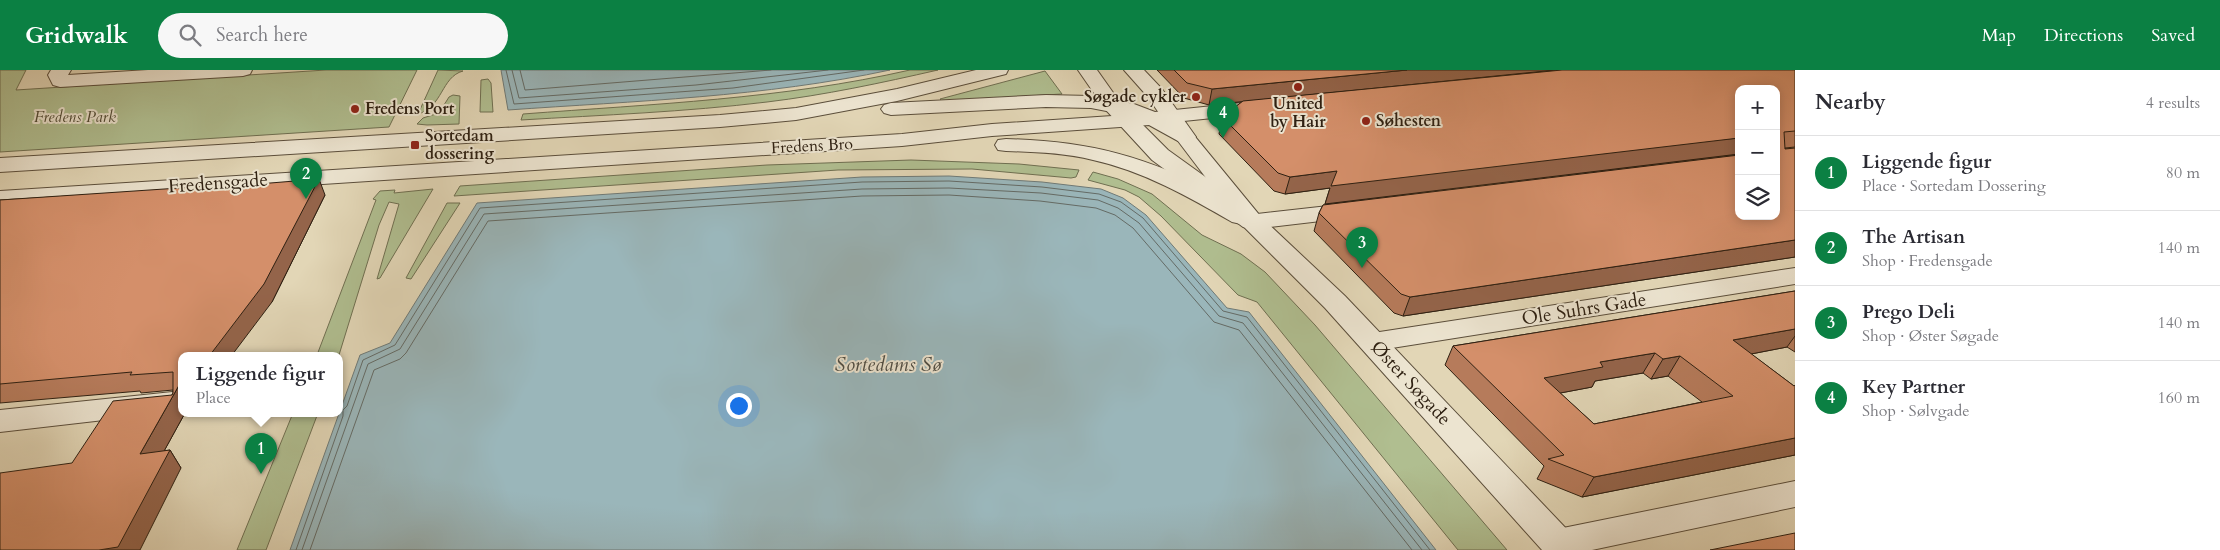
<!DOCTYPE html>
<meta charset="utf-8">
<style>
:root{--surface:#fff;--page:#f7f7f7;--text:#2b2b33;--muted:#7c7c81;--line:#e1e1e2;--accent:#0b8043}
body{margin:0;font-family:Cardo,serif;background:var(--page);color:var(--text)}
.controls{position:absolute;right:15px;top:15px;display:grid;overflow:hidden;border-radius:10px;box-shadow:0 2px 12px #0003}
.controls button{width:45px;height:45px;display:grid;place-items:center;padding:0;border:0;border-bottom:1px solid var(--line);background:var(--surface);color:var(--text);font:25px sans-serif}
.you{position:absolute;left:738px;top:335px;width:18px;height:18px;margin:-12px;border:4px solid #fff;border-radius:50%;background:#1a73e8;box-shadow:0 0 0 8px #1a73e833}
.badge{display:grid;place-items:center;width:32px;height:32px;border-radius:50%;background:var(--accent);color:#fff;font-size:16px;font-weight:700}
.pin{position:absolute;translate:-50% -41px;filter:drop-shadow(0 1px 2px #0008)}
.pin::after{content:'';position:absolute;top:26px;width:18px;height:15px;background:inherit;clip-path:polygon(0 0,100% 0,50% 100%)}
.popup{position:absolute;left:178px;top:282px;width:165px;height:65px;box-sizing:border-box;display:grid;place-content:center;border-radius:10px;background:var(--surface);filter:drop-shadow(0 1px 4px #0005);font-size:16px;white-space:nowrap;color:var(--muted)}
.popup b{font-size:19px;color:var(--text)}
.popup::after{content:'';position:absolute;left:50%;top:100%;margin-left:-10px;border:10px solid transparent;border-top-color:var(--surface)}
.list{margin:0;padding:0;list-style:none}
h2{display:flex;justify-content:space-between;align-items:center;height:65px;margin:0;padding:0 20px;font-size:21px}
h2 small{font-size:16px;font-weight:400;color:var(--muted)}
.list li{display:grid;grid-template-columns:32px 1fr auto;gap:15px;align-items:center;box-sizing:border-box;height:75px;padding:0 20px;border-top:1px solid var(--line)}
.list b{display:block;font-size:19px;white-space:nowrap}
.list p{margin:0;font-size:16px;white-space:nowrap;color:var(--muted)}
.list em{font-size:16px;font-style:normal;color:var(--muted)}
.icon{flex:none;width:28px;height:28px;fill:none;stroke:currentColor;stroke-width:2;stroke-linecap:round;stroke-linejoin:round}
.map{position:relative;flex:none;width:1795px;height:480px;overflow:hidden}
header{display:flex;align-items:center;gap:30px;box-sizing:border-box;height:70px;padding:0 25px;background:var(--accent);color:#fff}
header strong{font-size:24px}
nav{display:flex;gap:28px;margin-inline-start:auto;font-size:18px}
.search{width:350px;height:45px;background:var(--page);display:flex;align-items:center;gap:12px;box-sizing:border-box;padding:0 18px;border-radius:28px;color:var(--muted);font-size:19px}
main{display:flex}
aside{flex:1;background:var(--surface)}
.map>svg:first-child{display:block}
.green{fill:#b0be90;stroke:#6f6f51}
.water{fill:#9ab6ba;stroke:#6f7a77}
.lines{fill:none;stroke-linecap:round;stroke-linejoin:round}
.shore{stroke:#646b66;stroke-width:1}
.minor-casing{stroke:#5b4e3b;stroke-width:2}
.tertiary-casing{stroke:#5b4e3b;stroke-width:2}
.minor{fill:#ece4d0;fill-rule:evenodd}
.tertiary{fill:#ece4d0;fill-rule:evenodd}
.wall{fill:#b67b5b;stroke:#2e2012;fill-rule:evenodd}
.shaded-wall{fill:#94644a;stroke:#2e2012}
.building{fill:#d48f6a;stroke:#2e2012;fill-rule:evenodd}
.poi-dot{fill:#8f2418;stroke:#ece4d0;stroke-width:2}
.labels{text-anchor:middle;dominant-baseline:central;stroke-width:4;stroke-linejoin:round;paint-order:stroke}
.far-poi-label{font-size:16px;font-weight:bold;fill:#2e2012;stroke:#ece4d0;text-anchor:start}
.far-park-label{font-size:16px;font-style:italic;fill:#4e4832;stroke:#ece4d0}
.far-street-label{font-size:16px;fill:#2e2012;stroke:#ece4d0}
.street-label{font-size:19px;fill:#2e2012;stroke:#ece4d0}
.water-label{font-size:20px;font-style:italic;fill:#4e4d44;stroke:#ece4d0}
</style>
<header>
<strong>Gridwalk</strong>
<div class="search"><svg class="icon" aria-label="search" viewBox="0 0 24 24"><circle cx="10" cy="10" r="6"/><path d="M15 15l6 6"/></svg>Search here</div>
<nav><a>Map</a><a>Directions</a><a>Saved</a></nav>
</header>
<main>
<div class="map">
<svg width="1795" height="480" viewBox="0 0 1795 480">
<rect width="100%" height="100%" fill="#e2d6b6"/>
<filter id="stains"><feTurbulence type="fractalNoise" baseFrequency=".004" numOctaves="4"/><feColorMatrix values="0 0 0 0 .2 0 0 0 0 .09 0 0 0 0 .02 0 0 0 .5 -.17"/></filter>
<radialGradient id="worn" r=".72"><stop offset=".6" stop-color="#630" stop-opacity="0"/><stop offset="1" stop-color="#630" stop-opacity=".3"/></radialGradient>
<!-- green -->
<g class="green">
<path d="M0 0H26L16 20 326 0H417L389 57 0 82Z"/>
<path d="M438 0 463 1C441 7 443 37 418 44Z"/>
<path d="M910 0H938C881 13 825 25 767 32 685 42 603 45 521 50L523 44C653 34 783 29 910 0Z"/>
<path d="M1045 1 1062 24 942 31 940 29Z"/>
<path d="M488 9 491 13 493 42H480L481 10Z"/>
<path d="M453 25 460 26 459 54 427 55 417 54 423 48 439 43 449 27Z"/>
<path d="M911 90 1019 94 1079 100 1076 107 1071 108 972 99 838 100 454 126 460 116 767 95Z"/>
<path d="M1093 102 1118 109 1152 124 1202 165 1241 184 1265 202 1315 255 1507 480H1458L1257 232 1238 225 1161 146 1139 127 1125 120 1088 110Z"/>
<path d="M433 119 380 208 377 209 399 134 389 132 379 155 339 285H317L376 130 373 129 380 121 395 120 394 123Z"/>
<path d="M447 133H460L411 209 406 208Z"/>
<path d="M293 343H318L266 480H237Z"/>
</g>
<!-- water -->
<g class="water">
<path d="M501 0H890C765 27 635 31 508 40Z"/>
<path d="M949 106 1042 112 1101 119 1123 128 1146 145 1227 238 1249 242 1436 480H290L360 285 390 273 477 133 862 107Z"/>
</g>
<g class="lines">
<!-- shore -->
<g class="shore">
<path d="M506 0 514 34 733 18 864 0"/>
<path d="M512 0 519 28 696 15 828 0"/>
<path d="M520 0 525 20 771 0"/>
<path d="M296 480 343 346V340L347 336 363 290 395 275 480 138 862 112 949 111 1042 117 1099 124 1121 132 1143 148 1223 241 1247 247 1430 480"/>
<path d="M302 480 368 294 400 279 484 144 862 119 949 118 1041 123 1098 130 1118 138 1139 153 1219 246 1243 253 1422 480"/>
<path d="M310 480 374 300 400 289 406 283 488 151 862 126 949 125 1040 131 1096 138 1115 145 1133 158 1214 252 1239 260 1412 480"/>
</g>
<!-- minor casing -->
<g class="minor-casing">
<g id="minor">
<path d="M51 0H71L68 5 148 0H252L250 4 243 6 60 17 53 15 48 5Z"/>
<path d="M1078 0H1097L1119 31 1168 80 1257 144 1355 133 1363 135 1367 140 1363 145 1355 147 1252 159 1243 157 1152 90 1105 39Z"/>
<path d="M1124 0H1144L1162 19 1196 67 1192 71 1185 73 1178 71 1148 27Z"/>
<path d="M1795 198V214L1373 281 1363 278 1359 272 1363 266 1373 263Z"/>
<path d="M182 321V341L0 362V340Z"/>
<path d="M1795 411V437L1592 480H1544L1540 473 1545 463 1558 459Z"/>
</g>
</g>
<!-- tertiary casing -->
<g class="tertiary-casing">
<g id="tertiary">
<path d="M976 0H1008L1006 4 897 31 796 50 720 57 0 102V88L720 45 796 38 897 19Z"/>
<path d="M1046 25 1091 26 1134 34 1155 42 1271 30 1278 32 1281 36 1278 40 1271 42 1174 52 1192 63 1261 147 1345 226 1577 470 1582 480H1542L1325 238 1241 154 1232 152C1189 127 1143 101 1093 90 1065 83 1035 82 1006 81L998 80 995 75 998 70 1006 69C1088 71 1147 86 1219 125L1178 71 1149 55 992 66 902 76 0 135V121L902 64 992 54 1127 45 1091 38 1046 37 891 45 884 43 881 39 884 35 891 33Z"/>
</g>
</g>
<!-- minor -->
<use href="#minor" class="minor"/>
<!-- tertiary -->
<use href="#tertiary" class="tertiary"/>
</g>
<!-- wall -->
<g class="wall">
<path d="M1157 0H1555L1209 35 1184 28Z"/>
<path d="M1562 0H1795V77L1785 78V79L1795 78V187L1403 246 1394 243 1314 161 1319 143 1323 135 1739 85V146H1776V19H1739V84L1325 134 1330 118 1285 124 1274 121 1219 64 1222 47 1243 31Z"/>
<path d="M225 117 325 125 272 232 182 285 185 343 164 381 170 380 181 398 72 393 172 325 173 323V320L141 323 140 321 0 333V130Z"/>
<path d="M1795 221V282L1787 277 1751 284 1794 316 1795 315V385L1582 427 1537 409 1544 396 1445 295 1453 276ZM1643 303 1651 309 1668 306 1702 332 1594 354 1560 323 1592 317 1595 311Z"/>
</g>
<!-- shaded-wall -->
<g class="shaded-wall">
<path d="M1407 0H1555L1209 35 1212 19Z"/>
<path d="M1739 68V84L1325 134 1330 118 1285 124 1290 107 1337 101Z"/>
<path d="M319 109 325 125 272 232 232 285H210Z"/>
<path d="M1795 170V187L1403 246 1410 227Z"/>
<path d="M1795 259V266L1787 277 1720 290 1733 270Z"/>
<path d="M1655 283 1643 303 1595 311 1592 317 1534 328 1544 308 1600 292Z"/>
<path d="M1680 286 1668 306 1651 309 1663 289Z"/>
<path d="M182 310V343H185L152 403 140 384Z"/>
<path d="M1795 368V385L1582 427 1594 407Z"/>
<path d="M170 380 181 398 140 480H99Z"/>
</g>
<!-- building -->
<g class="building">
<path d="M1174 0H1407L1212 19 1187 13Z"/>
<path d="M1562 0H1795V61L1784 62 1785 79 1795 78V170L1410 227 1401 224 1319 143 1323 135 1739 85V146H1776V19H1739V68L1331 116 1337 101 1290 107 1278 103 1222 47 1243 31Z"/>
<path d="M319 109 264 214 210 285H182V310L140 384 170 380 118 477 99 480H0V403L72 393 113 331 172 325 173 323V302L130 305 132 302 0 314V130L224 115 222 117Z"/>
<path d="M1795 221V259L1733 270 1794 316 1795 315V368L1594 407 1548 389 1564 385 1453 276ZM1655 283 1663 289 1680 286 1733 326 1594 354 1544 308 1603 297 1600 292Z"/>
<path d="M1795 463V480H1710Z"/>
</g>
<!-- markers -->
<g class="poi-dot">
<circle cx="1298" cy="17" r="5"/>
<circle cx="1196" cy="27" r="5"/>
<circle cx="355" cy="39" r="5"/>
<circle cx="1366" cy="51" r="5"/>
<rect x="410" y="70" width="10" height="10" rx="2.5"/>
</g>
<g class="labels">
<!-- far-poi labels -->
<g class="far-poi-label">
<text x="1186" y="27" text-anchor="end">Søgade cykler</text>
<text x="1298" y="34" text-anchor="middle">United<tspan x="1298" dy="18">by Hair</tspan></text>
<text x="365" y="39">Fredens Port</text>
<text x="1376" y="51">Søhesten</text>
<text x="425" y="66">Sortedam<tspan x="425" dy="18">dossering</tspan></text>
</g>
<!-- far-park labels -->
<g class="far-park-label">
<text x="75" y="47">Fredens Park</text>
</g>
<!-- far-street labels -->
<g class="far-street-label">
<text transform="translate(812 76) rotate(-3)">Fredens Bro</text>
</g>
<!-- street labels -->
<g class="street-label">
<text transform="translate(218 113) rotate(-4)">Fredensgade</text>
<text transform="translate(1584 239) rotate(-9)">Ole Suhrs Gade</text>
<text transform="translate(1411 313) rotate(47)">Øster Søgade</text>
</g>
<!-- water labels -->
<g class="water-label">
<text x="888" y="294">Sortedams Sø</text>
</g>
</g>
<rect width="100%" height="100%" filter="url(#stains)"/>
<rect width="100%" height="100%" fill="url(#worn)"/>
</svg>
<div class="controls">
<button>+</button>
<button>−</button>
<button><svg class="icon" aria-label="layers" viewBox="0 0 24 24"><path d="M12 4l9 5-9 5-9-5zM3 14l9 5 9-5"/></svg></button>
</div>
<div class="you"></div>
<div class="pin badge" style="left:261px;top:404px">1</div>
<div class="popup"><b>Liggende figur</b>Place</div>
<div class="pin badge" style="left:306px;top:129px">2</div>
<div class="pin badge" style="left:1362px;top:198px">3</div>
<div class="pin badge" style="left:1223px;top:68px">4</div>
</div>
<aside>
<h2>Nearby<small>4 results</small></h2>
<ul class="list">
<li><span class="badge">1</span><div><b>Liggende figur</b><p>Place · Sortedam Dossering</p></div><em>80 m</em></li>
<li><span class="badge">2</span><div><b>The Artisan</b><p>Shop · Fredensgade</p></div><em>140 m</em></li>
<li><span class="badge">3</span><div><b>Prego Deli</b><p>Shop · Øster Søgade</p></div><em>140 m</em></li>
<li><span class="badge">4</span><div><b>Key Partner</b><p>Shop · Sølvgade</p></div><em>160 m</em></li>
</ul>
</aside>
</main>
